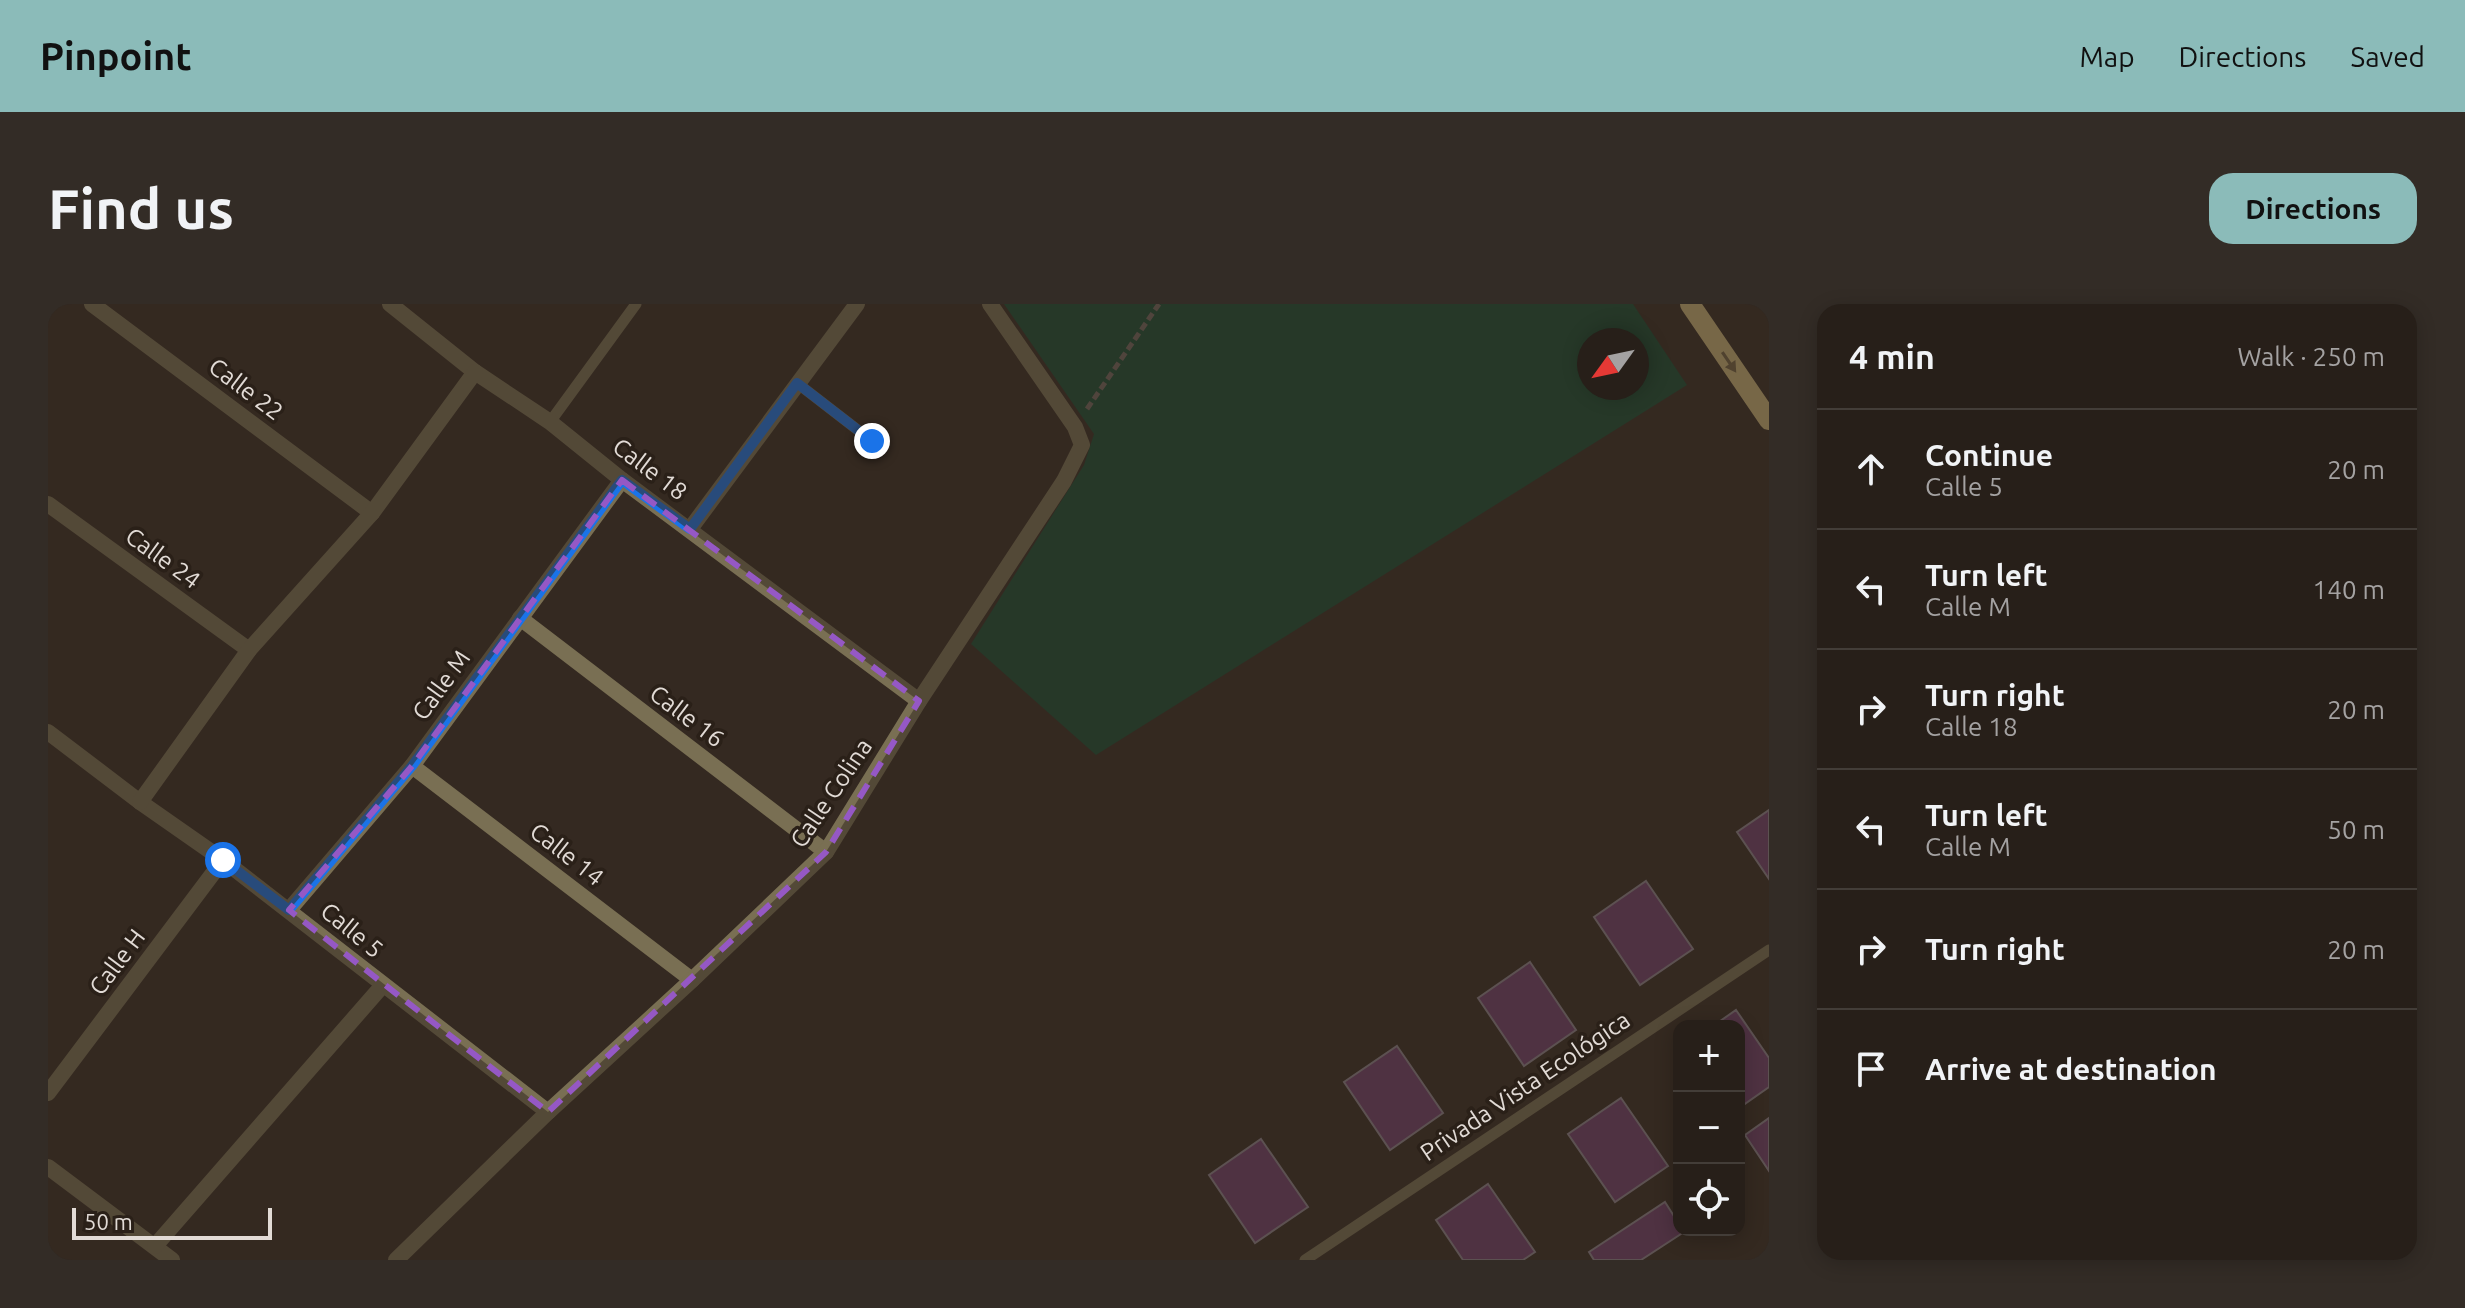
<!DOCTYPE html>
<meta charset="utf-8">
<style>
:root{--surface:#271f19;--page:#332c26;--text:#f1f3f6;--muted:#a4a2a2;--line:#433d38;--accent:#8bbbb9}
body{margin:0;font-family:Ubuntu,sans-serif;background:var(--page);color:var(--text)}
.controls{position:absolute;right:24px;bottom:24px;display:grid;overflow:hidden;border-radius:16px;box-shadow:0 4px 20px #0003}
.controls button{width:72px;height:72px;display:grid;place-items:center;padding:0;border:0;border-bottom:2px solid var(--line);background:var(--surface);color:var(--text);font:40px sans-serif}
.compass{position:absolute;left:1529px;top:24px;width:72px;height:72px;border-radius:50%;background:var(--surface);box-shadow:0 4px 20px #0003;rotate:237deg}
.scale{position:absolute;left:24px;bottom:20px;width:200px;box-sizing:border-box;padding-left:8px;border:4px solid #e2dbd6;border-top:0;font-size:22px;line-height:28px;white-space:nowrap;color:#e2dbd6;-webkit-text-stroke:6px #2a2018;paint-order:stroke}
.stop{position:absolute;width:24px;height:24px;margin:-18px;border:6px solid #1a73e8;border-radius:50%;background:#fff}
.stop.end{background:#1a73e8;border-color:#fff;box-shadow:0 2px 8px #0008}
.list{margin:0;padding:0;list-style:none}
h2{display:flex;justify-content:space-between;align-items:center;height:104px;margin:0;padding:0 32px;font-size:34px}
h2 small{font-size:26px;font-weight:400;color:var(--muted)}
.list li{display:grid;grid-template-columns:52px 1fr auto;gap:24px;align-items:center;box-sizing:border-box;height:120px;padding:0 32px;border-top:2px solid var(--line)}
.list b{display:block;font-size:30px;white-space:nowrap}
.list p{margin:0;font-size:26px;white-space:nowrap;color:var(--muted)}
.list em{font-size:26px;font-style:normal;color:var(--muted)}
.icon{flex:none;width:44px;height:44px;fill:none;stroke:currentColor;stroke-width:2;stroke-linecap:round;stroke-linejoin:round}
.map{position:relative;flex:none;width:1721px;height:956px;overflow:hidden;border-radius:24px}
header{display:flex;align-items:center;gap:48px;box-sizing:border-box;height:112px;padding:0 40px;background:var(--accent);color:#111}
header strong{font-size:38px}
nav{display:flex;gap:44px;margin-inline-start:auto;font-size:28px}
.intro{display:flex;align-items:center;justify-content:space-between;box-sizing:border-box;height:192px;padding:0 48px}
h1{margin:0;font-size:56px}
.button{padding:20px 36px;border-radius:24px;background:var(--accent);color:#111;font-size:28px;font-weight:700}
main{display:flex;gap:48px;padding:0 48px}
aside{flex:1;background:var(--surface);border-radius:24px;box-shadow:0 4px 20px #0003}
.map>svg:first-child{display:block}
.green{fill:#154932;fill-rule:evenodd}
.building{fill:#6f3d6b;stroke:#8d818c;stroke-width:2}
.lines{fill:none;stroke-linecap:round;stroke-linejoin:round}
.path{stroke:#6f655e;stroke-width:5;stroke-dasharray:8 4;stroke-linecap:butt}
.lane{stroke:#796f53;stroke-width:11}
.street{stroke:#796f53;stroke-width:16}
.primary{stroke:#c7b176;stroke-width:20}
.oneway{fill:#716142}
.route{stroke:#1a73e8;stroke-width:10}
.marked{fill:none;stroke:#9558c5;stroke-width:6;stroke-dasharray:16 10;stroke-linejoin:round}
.labels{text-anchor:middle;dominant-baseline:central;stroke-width:7;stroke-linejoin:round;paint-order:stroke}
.street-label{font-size:24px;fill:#e2dbd6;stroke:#2a2018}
</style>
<header>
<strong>Pinpoint</strong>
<nav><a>Map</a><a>Directions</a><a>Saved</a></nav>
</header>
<div class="intro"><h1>Find us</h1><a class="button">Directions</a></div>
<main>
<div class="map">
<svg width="1721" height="956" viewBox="0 0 1721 956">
<rect width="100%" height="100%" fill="#342921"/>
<!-- green -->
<path class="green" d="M956 0H1585L1639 81 1048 451 923 340 1036 161 1046 130ZM1541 36H1589V84H1541Z"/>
<!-- building -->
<g class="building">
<path d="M1721 506V575L1689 528Z"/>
<path d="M1598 577 1645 645 1592 681 1546 613Z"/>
<path d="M1482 658 1528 726 1476 762 1430 694Z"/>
<path d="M1688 706 1721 754V783L1691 804V722H1665Z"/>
<path d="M1349 742 1395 809 1342 846 1296 778Z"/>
<path d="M1573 794 1620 862 1567 898 1520 830Z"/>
<path d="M1721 814V867L1697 831Z"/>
<path d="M1213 835 1260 903 1207 939 1161 871Z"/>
<path d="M1440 880 1487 948 1475 956H1415L1388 916Z"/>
<path d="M1617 898 1631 920V926L1636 928 1593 956H1546L1541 948Z"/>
</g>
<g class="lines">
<!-- path -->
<path class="path" d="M1039 105 1111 0"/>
<!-- lane -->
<g class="lane">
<path d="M749 79 824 137"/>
<path d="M502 118 588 0"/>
<path d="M1257 956 1721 646"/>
</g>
<!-- street -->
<g class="street">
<path d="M44 0 324 209"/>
<path d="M342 0 427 68 502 118 574 176 871 397"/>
<path d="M0 200 201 346"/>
<path d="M642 225 809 0"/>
<path d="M472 314 778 548"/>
<path d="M0 428 92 498 175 556 500 808"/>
<path d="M364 462 644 676"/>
<path d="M92 498 201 346 324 209 427 68"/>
<path d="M241 606 364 462 574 176"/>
<path d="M0 789 175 556"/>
<path d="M0 863 124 956"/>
<path d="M107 942 335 681"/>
<path d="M348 956 500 808 644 676 778 548 871 397 1016 177 1034 141 1027 123 942 0"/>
</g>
<!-- primary -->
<path class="primary" d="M1642 0 1721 116"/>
</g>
<!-- one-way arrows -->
<defs><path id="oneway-solid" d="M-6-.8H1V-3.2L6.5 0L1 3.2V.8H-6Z" transform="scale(2)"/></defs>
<use class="oneway" href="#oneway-solid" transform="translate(1681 58) rotate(56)"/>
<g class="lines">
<!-- route -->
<path class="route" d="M175 556 241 606 364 462 574 176 642 225 749 79 824 137"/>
</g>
<!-- marked area -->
<path d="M0 0H1721V956H0ZM574 176 871 397 778 548 500 808 241 606 364 462Z" fill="#342921" fill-opacity=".55" fill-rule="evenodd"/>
<path class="marked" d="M574 176 871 397 778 548 500 808 241 606 364 462Z"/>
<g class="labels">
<!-- street labels -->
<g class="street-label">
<text transform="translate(198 85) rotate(37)">Calle 22</text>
<text transform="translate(602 165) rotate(37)">Calle 18</text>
<text transform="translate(115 254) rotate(36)">Calle 24</text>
<text transform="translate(393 381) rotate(-54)">Calle M</text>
<text transform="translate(639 412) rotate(37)">Calle 16</text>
<text transform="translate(783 489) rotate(-56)">Calle Colina</text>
<text transform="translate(519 550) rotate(38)">Calle 14</text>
<text transform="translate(304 626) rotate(39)">Calle 5</text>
<text transform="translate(69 658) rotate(-53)">Calle H</text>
<text transform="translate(1477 782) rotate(-34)">Privada Vista Ecológica</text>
</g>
</g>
</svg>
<div class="controls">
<button>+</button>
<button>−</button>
<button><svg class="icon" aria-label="locate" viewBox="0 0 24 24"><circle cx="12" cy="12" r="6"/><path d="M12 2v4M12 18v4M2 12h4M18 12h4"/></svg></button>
</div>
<svg class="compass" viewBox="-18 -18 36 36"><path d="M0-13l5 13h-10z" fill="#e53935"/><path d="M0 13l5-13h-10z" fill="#a4a2a2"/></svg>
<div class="scale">50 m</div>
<div class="stop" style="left:175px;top:556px"></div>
<div class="stop end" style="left:824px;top:137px"></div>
</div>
<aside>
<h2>4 min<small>Walk · 250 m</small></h2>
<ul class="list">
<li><svg class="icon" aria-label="ahead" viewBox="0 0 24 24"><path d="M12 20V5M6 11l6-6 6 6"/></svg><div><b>Continue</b><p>Calle 5</p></div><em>20 m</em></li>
<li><svg class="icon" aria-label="left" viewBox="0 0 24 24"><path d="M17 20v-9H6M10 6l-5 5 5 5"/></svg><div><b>Turn left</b><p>Calle M</p></div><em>140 m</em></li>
<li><svg class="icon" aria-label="right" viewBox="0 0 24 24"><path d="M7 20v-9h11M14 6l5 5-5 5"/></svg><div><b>Turn right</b><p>Calle 18</p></div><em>20 m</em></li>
<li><svg class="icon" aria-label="left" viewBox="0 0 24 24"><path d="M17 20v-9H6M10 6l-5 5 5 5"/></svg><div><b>Turn left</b><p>Calle M</p></div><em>50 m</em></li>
<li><svg class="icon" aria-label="right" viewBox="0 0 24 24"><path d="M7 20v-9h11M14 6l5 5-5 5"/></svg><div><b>Turn right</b></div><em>20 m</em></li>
<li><svg class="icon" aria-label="arrive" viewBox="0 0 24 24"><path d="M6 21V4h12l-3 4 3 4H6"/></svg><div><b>Arrive at destination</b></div></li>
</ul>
</aside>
</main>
